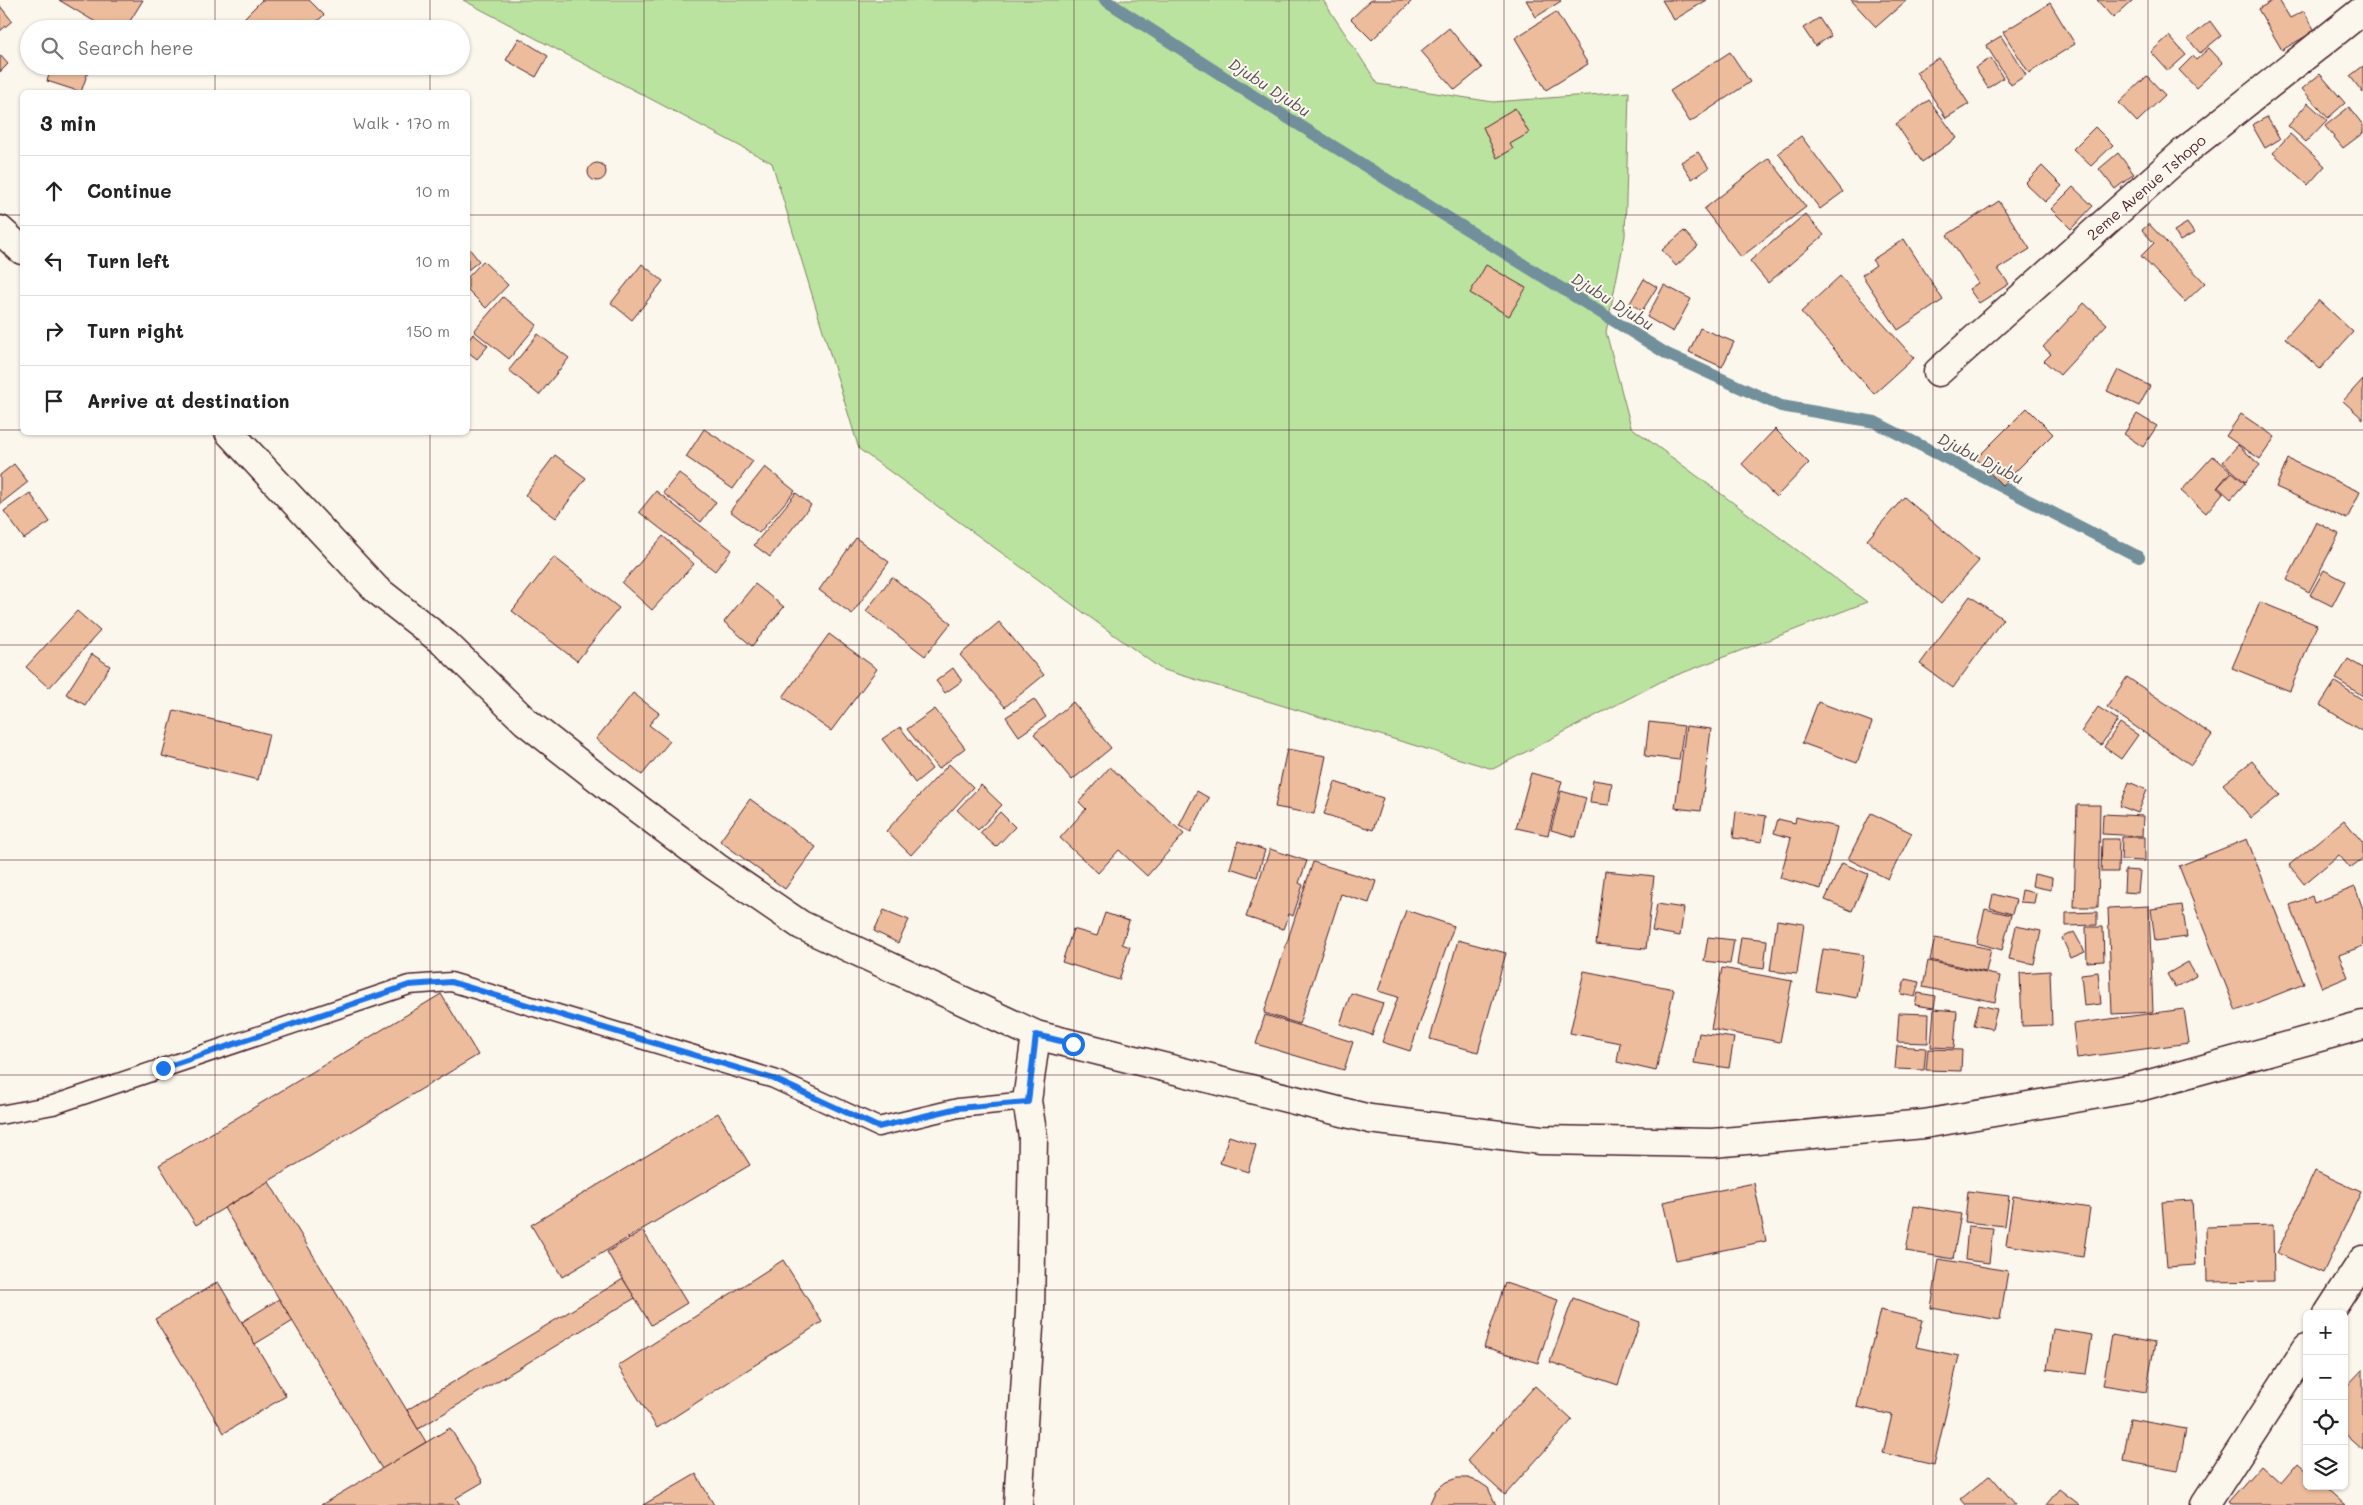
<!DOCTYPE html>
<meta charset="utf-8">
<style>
:root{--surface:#fff;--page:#f2f2f2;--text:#222;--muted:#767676;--line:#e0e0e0}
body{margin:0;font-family:Mali,sans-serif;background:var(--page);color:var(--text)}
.controls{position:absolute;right:15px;bottom:15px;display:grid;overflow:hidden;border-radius:8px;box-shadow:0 1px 4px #0004}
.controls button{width:45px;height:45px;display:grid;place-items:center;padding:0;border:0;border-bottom:1px solid var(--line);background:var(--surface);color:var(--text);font:25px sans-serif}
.stop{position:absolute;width:15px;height:15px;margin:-11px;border:4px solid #1a73e8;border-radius:50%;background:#fff}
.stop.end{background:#1a73e8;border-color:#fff;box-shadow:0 1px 5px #0008}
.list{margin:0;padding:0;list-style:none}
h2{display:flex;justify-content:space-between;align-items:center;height:65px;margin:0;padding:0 20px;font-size:21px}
h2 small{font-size:16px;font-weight:400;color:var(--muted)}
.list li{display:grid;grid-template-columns:32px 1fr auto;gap:15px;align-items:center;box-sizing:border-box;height:70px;padding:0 20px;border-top:1px solid var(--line)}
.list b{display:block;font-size:19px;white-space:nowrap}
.list em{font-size:16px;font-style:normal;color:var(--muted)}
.icon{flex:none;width:28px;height:28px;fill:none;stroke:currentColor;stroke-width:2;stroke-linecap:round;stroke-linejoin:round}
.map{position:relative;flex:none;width:2363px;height:1505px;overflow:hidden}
.search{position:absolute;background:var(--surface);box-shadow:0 1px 4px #0004;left:20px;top:20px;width:450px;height:55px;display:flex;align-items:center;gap:12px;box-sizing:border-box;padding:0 18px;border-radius:28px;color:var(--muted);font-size:19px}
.panel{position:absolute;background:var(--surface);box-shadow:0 1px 4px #0004;left:20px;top:90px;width:450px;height:345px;border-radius:8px}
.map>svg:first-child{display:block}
.green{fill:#bae39f;stroke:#828165}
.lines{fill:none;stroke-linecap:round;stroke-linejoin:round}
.stream{stroke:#72909b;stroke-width:12}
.building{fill:#ecbc9d;stroke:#4a1f2b}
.service-casing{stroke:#4a1f2b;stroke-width:21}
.minor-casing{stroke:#4a1f2b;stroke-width:31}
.tertiary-casing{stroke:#4a1f2b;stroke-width:31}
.service{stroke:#fbf7ec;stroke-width:18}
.minor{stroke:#fbf7ec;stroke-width:28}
.tertiary{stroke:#fbf7ec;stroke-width:28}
.route{stroke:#1a73e8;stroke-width:6}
.grid{fill:none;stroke:#4a1f2b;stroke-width:1;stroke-opacity:0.55}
.labels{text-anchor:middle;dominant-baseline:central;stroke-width:4;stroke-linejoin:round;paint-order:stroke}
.street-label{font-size:15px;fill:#4a1f2b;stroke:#fbf7ec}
.water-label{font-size:16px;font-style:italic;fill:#5a4e5a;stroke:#fbf7ec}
</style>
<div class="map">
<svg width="2363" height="1505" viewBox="0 0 2363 1505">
<rect width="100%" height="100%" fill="#fbf7ec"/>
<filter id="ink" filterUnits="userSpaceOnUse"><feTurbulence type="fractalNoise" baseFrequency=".02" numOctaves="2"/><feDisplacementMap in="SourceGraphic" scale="10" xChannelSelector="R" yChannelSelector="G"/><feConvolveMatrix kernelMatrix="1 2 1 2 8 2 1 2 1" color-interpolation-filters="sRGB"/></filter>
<g filter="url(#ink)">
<!-- green -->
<path class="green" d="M463 0H1323L1378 84 1493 102 1629 92 1625 236 1606 332 1631 427 1867 602 1664 680 1493 769 1161 669 859 449 772 163Z"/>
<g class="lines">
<!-- stream -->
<path class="stream" d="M1105 0 1280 113 1667 354 1781 406 1875 422 2139 557"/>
</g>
<!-- building -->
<g class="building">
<path d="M59 0H143L125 29H107Z"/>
<path d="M262 0H309L324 15 309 29H233Z"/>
<path d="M1371 0H1409L1411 2 1372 40 1351 19Z"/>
<path d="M1526 0H1560L1561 1 1536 17Z"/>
<path d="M1662 0H1707L1674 20Z"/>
<path d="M1851 0H1907L1876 27Z"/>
<path d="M2097 0H2133L2113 18Z"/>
<path d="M2274 0H2279L2290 18 2304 11 2315 31 2282 50 2258 9Z"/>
<path d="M2050 3 2075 44 2029 73 2003 32Z"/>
<path d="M0 6 12 21 0 31Z"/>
<path d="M1556 12 1588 64 1546 90 1515 38Z"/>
<path d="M1819 18 1831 36 1815 46 1803 28Z"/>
<path d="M2210 21 2221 36 2200 53 2188 39Z"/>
<path d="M1449 28 1482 68 1455 90 1421 51Z"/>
<path d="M2001 36 2026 75 2011 85 1986 45Z"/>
<path d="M2169 36 2186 55 2168 71 2151 52Z"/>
<path d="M519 38 548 56 536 77 506 60Z"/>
<path d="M2209 48 2223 63 2196 88 2179 70 2193 56 2196 60Z"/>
<path d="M1730 52 1750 82 1690 122 1670 91Z"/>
<path d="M0 55 8 64 0 72Z"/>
<path d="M1939 58 1969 104 1946 118 1916 72Z"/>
<path d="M1991 58 2003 78 1988 88 1975 68Z"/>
<path d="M52 66H90L81 92 47 81Z"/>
<path d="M2363 66V93L2350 76Z"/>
<path d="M2320 74 2345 103 2328 118 2302 89Z"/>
<path d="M2147 76 2165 95 2137 122 2119 103Z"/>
<path d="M1929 100 1957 138 1922 162 1896 124Z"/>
<path d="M2308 103 2327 120 2306 142 2288 126Z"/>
<path d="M2349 107 2363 125V133L2343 148 2325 126Z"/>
<path d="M1515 108 1529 133 1510 144 1513 149 1497 158 1483 127Z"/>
<path d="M2267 117 2280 139 2265 148 2252 125Z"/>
<path d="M2095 127 2113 145 2091 166 2073 149Z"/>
<path d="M2290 134 2325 166 2308 185 2273 153Z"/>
<path d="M1801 136 1843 192 1820 209 1778 153Z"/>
<path d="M1698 152 1709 168 1692 179 1681 162Z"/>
<path d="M2118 153 2134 174 2115 189 2099 169Z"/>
<path d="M1769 158 1806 207 1741 257 1704 209Z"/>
<circle cx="597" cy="172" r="9"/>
<path d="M2042 166 2062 186 2045 202 2025 183Z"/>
<path d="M2073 187 2093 206 2071 229 2051 209Z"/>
<path d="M1999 201 2030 249 1998 269 2009 284 1979 303 1969 289 1978 283 1947 235Z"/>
<path d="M1805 214 1824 235 1768 283 1750 261Z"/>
<path d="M2187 223 2194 233 2180 241 2174 231Z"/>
<path d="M2149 224 2205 283 2185 302 2141 256 2154 243 2142 230Z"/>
<path d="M1684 231 1698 246 1676 266 1662 250Z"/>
<path d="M1904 239 1943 300 1898 330 1862 275 1876 265 1872 260Z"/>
<path d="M468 247 479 261 468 270Z"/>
<path d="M483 261 508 285 486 308 468 290V277Z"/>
<path d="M642 264 663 281 632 320 611 303Z"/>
<path d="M1486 265 1526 288 1509 316 1470 293Z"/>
<path d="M1840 276 1914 358 1874 394 1801 312Z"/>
<path d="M1644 279 1657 287 1642 311 1630 303Z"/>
<path d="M1664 285 1691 299 1673 332 1647 317Z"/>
<path d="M503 297 537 325 509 359 474 331Z"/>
<path d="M2319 300 2353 332 2320 369 2285 338Z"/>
<path d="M2084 303 2107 324 2060 375 2044 361 2051 354 2043 347Z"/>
<path d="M1700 328 1734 342 1722 367 1689 352Z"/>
<path d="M473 334 488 346 477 359 468 352V341Z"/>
<path d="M538 334 569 358 539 395 509 370Z"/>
<path d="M2118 370 2150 386 2139 406 2107 391Z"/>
<path d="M2363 379V419L2343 401Z"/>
<path d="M2027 408 2053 434 2002 485 1976 459Z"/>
<path d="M2137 414 2157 426 2143 447 2124 434Z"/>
<path d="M2241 414 2275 437 2260 459 2226 436Z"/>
<path d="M704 429 753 461 733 489 686 457Z"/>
<path d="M1775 429 1809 463 1776 497 1742 464Z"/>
<path d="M2238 445 2260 465 2245 482 2223 462Z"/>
<path d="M555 455 586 478 556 518 525 495Z"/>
<path d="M2213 456 2231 471 2217 488 2223 493 2206 513 2181 491Z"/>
<path d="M2288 459 2360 492 2347 519 2276 487Z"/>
<path d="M14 464 28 482 0 504V475Z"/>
<path d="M765 467 795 491 759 533 730 511Z"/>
<path d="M2232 472 2245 483 2231 499 2218 487Z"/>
<path d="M679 473 716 502 701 522 663 493Z"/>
<path d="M656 491 732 550 715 571 639 512Z"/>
<path d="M30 493 50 522 24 539 4 511Z"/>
<path d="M796 493 811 505 770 557 754 545Z"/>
<path d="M1904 497 1979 561 1941 604 1867 540Z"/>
<path d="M2316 522 2339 534 2309 592 2287 580Z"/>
<path d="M663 536 694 564 652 610 622 583Z"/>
<path d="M856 538 889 562 852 614 819 590Z"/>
<path d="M554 557 619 608 577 661 512 611Z"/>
<path d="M2324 570 2345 581 2332 606 2310 595Z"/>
<path d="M892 577 951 623 925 656 866 611Z"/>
<path d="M755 584 784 607 752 646 724 622Z"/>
<path d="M1970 596 2003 619 1953 688 1920 664Z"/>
<path d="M2260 602 2317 625 2290 691 2232 668Z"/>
<path d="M77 611 100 631 49 688 26 667Z"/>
<path d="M999 622 1044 675 1005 707 960 655Z"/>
<path d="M829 634 877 669 831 731 783 697Z"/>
<path d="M92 654 110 666 85 705 66 694Z"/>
<path d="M2348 659 2363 668V696L2336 679Z"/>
<path d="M953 668 962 681 945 693 936 681Z"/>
<path d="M2127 677 2212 735 2191 765 2107 707Z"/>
<path d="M2335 682 2363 700V732L2320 705Z"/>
<path d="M633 693 659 713 649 725 670 741 642 775 596 739Z"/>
<path d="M1034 699 1046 717 1019 736 1006 717Z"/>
<path d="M1073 702 1111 748 1072 780 1034 734Z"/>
<path d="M1818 702 1872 722 1857 763 1802 743Z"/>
<path d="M2098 707 2118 720 2101 745 2081 732Z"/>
<path d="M935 709 965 748 938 769 907 729Z"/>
<path d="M174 710 269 734 258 780 162 756Z"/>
<path d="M1649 722 1684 726 1679 760 1645 756Z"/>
<path d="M2120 723 2138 735 2121 759 2104 747Z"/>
<path d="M1686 726 1711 729 1701 811 1675 808Z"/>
<path d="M900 727 932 769 915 783 882 739Z"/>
<path d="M1287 749 1326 756 1314 814 1275 807Z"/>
<path d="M2252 761 2280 795 2251 818 2223 784Z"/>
<path d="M949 764 973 787 911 855 886 831Z"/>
<path d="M1110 767 1184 834 1147 876 1119 850 1098 873 1060 838 1086 809 1079 802Z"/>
<path d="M1531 773 1562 781 1548 835 1516 828Z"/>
<path d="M1593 780 1612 783 1609 805 1590 803Z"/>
<path d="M1335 782 1383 798 1373 830 1324 814Z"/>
<path d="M2129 782 2147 790 2138 813 2120 806Z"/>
<path d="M981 785 1002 805 978 830 957 810Z"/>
<path d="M1197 791 1209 798 1191 832 1179 826Z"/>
<path d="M1561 791 1586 798 1576 837 1551 830Z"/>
<path d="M750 799 816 847 785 889 720 841Z"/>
<path d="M2077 805H2100L2098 907H2074Z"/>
<path d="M1736 811 1766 816 1762 842 1733 838Z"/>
<path d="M1000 812 1015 827 996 847 980 833Z"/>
<path d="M1871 813 1912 833 1888 879 1848 859Z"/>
<path d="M2103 814 2143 816 2142 836 2102 834Z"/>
<path d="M1796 817 1837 827 1821 889 1780 878 1791 838 1774 833 1778 819 1795 823Z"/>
<path d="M2344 820 2363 843V858L2350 868 2339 855 2304 884 2289 865Z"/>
<path d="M2122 837H2145V861L2121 860Z"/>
<path d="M2102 839H2119L2118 872H2101Z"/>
<path d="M2247 839 2304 984 2236 1011 2179 866Z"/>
<path d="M1238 841 1265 850 1257 877 1230 868Z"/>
<path d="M1270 849 1307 861 1299 883 1303 885 1293 916 1289 914 1283 929 1246 917Z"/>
<path d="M1313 862 1376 881 1369 903 1341 894 1299 1024 1264 1013Z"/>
<path d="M1842 863 1868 874 1852 911 1825 900Z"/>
<path d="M2125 870 2140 871 2138 893 2124 892Z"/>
<path d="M1605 871 1654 876 1646 949 1596 944Z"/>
<path d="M2034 874 2052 878 2051 890 2032 886Z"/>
<path d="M2355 887 2363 909V946L2339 955 2348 977 2322 988 2290 905 2312 896 2314 903Z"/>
<path d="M2022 890 2036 893 2034 903 2020 902Z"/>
<path d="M1993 894 2016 900 2012 914 1990 908Z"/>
<path d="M1657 904 1684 908 1680 936 1652 931Z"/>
<path d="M2182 905 2187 937 2155 941 2151 909Z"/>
<path d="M2149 906 2153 1012 2112 1014 2108 908Z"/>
<path d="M1985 909 2011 915 2002 950 1977 943Z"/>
<path d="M884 910 909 920 898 943 874 931Z"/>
<path d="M1406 910 1454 926 1410 1051 1382 1042 1398 997 1378 991Z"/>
<path d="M2097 912V925L2066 926V913Z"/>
<path d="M1105 913 1129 921 1122 944 1130 947 1119 980 1062 962 1073 929 1097 936Z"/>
<path d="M1777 920 1804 924 1797 974 1770 971Z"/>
<path d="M2016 926 2041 931 2034 964 2009 959Z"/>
<path d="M2086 927H2103L2104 961 2087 962Z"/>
<path d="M2074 932 2085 952 2071 958 2062 938Z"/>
<path d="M1708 937 1734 940 1730 964 1704 961Z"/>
<path d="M1741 937 1767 940 1764 969 1737 965Z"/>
<path d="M1935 938 1991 949 1986 972 1930 960Z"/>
<path d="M1458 940 1506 953 1478 1052 1430 1039Z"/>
<path d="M1823 949 1864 955 1857 998 1816 991Z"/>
<path d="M1928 961 2000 976 1995 1002 1923 987Z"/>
<path d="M2188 962 2196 976 2175 988 2167 974Z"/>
<path d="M1722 968 1792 981 1780 1042 1711 1029Z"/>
<path d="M1584 971 1674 989 1656 1071 1617 1062 1620 1043 1570 1033Z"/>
<path d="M2050 971 2052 1025 2022 1026 2020 973Z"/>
<path d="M2098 972 2101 1004 2084 1006 2081 974Z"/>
<path d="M1905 979 1919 982 1915 997 1901 994Z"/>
<path d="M1351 993 1383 1003 1372 1035 1340 1024Z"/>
<path d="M1918 993 1936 996 1934 1008 1915 1005Z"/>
<path d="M441 994 478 1055 196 1225 159 1165Z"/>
<path d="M1979 1005 1997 1009 1992 1029 1974 1025Z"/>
<path d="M1934 1009 1957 1011 1954 1048 1931 1047Z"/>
<path d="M2184 1009 2189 1043 2077 1058 2073 1024Z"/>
<path d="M1899 1013 1929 1014 1928 1043 1897 1042Z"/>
<path d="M1265 1015 1353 1042 1344 1070 1256 1044Z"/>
<path d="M1699 1033 1734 1038 1729 1068 1694 1063Z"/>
<path d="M1897 1046 1926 1048 1924 1070 1895 1069Z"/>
<path d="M1928 1049 1962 1050 1961 1071 1926 1070Z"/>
<path d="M718 1113 750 1165 562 1277 531 1225Z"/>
<path d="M1229 1136 1256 1145 1248 1172 1220 1163Z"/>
<path d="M2315 1171 2361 1192 2323 1273 2277 1253Z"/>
<path d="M269 1182 426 1442 382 1469 224 1208Z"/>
<path d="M1754 1183 1766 1241 1676 1260 1663 1202Z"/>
<path d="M1968 1191 2009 1196 2005 1226 1965 1222Z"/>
<path d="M2013 1196 2090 1208 2083 1257 2006 1245Z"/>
<path d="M2192 1200 2196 1265 2167 1267 2162 1202Z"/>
<path d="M1914 1206 1961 1214 1953 1259 1906 1251Z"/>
<path d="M2273 1225 2274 1281 2207 1282 2206 1227Z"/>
<path d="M1968 1226 1993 1228 1989 1263 1965 1260Z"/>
<path d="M643 1231 687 1303 651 1325 607 1252Z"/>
<path d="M1939 1259 2008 1271 2000 1320 1931 1308Z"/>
<path d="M783 1260 822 1322 657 1428 618 1366Z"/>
<path d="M623 1279 635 1298 418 1429 407 1410Z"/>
<path d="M218 1282 286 1396 224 1433 155 1319Z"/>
<path d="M1505 1283 1558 1300 1538 1363 1484 1347Z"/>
<path d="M1573 1298 1640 1322 1618 1385 1550 1362Z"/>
<path d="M279 1299 293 1321 255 1344 242 1322Z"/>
<path d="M1880 1310 1923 1320 1916 1347 1959 1356 1934 1465 1883 1453 1892 1415 1857 1407Z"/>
<path d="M2053 1329 2092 1335 2086 1374 2047 1369Z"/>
<path d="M2112 1335 2155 1343 2146 1392 2103 1385Z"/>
<path d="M2363 1369V1449L2344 1432V1389Z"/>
<path d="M1535 1386 1572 1420 1505 1495 1467 1461Z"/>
<path d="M2130 1419 2186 1429 2178 1471 2123 1461Z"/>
<path d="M450 1428 483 1482 456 1498 460 1505H321Z"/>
<path d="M2298 1463 2307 1471V1486H2324L2345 1505H2232L2228 1502 2261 1465 2281 1483Z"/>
<path d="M696 1474 714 1505H643Z"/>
<path d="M1990 1475 2016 1505H1966L1961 1499Z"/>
<path d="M1457 1478H1468L1479 1482 1488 1488 1496 1505H1429L1436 1490 1446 1482Z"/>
<path d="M2059 1489 2080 1505H2046Z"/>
</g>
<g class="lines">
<!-- service casing -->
<g class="service-casing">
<path id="service" d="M0 1115 53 1105 409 985 451 982 774 1079 878 1127 958 1108 1027 1101"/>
</g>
<!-- minor casing -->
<g class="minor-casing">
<g id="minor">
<path d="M1938 372 2184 152 2363 10"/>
<path d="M2328 1314 2363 1260"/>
<path d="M1018 1505 1030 1311 1033 1137 1027 1101 1036 1035"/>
<path d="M2205 1505 2307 1348"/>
</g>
</g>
<!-- tertiary casing -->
<g class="tertiary-casing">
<g id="tertiary">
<path d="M0 230 22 250"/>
<path d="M229 432 377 590 447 645 525 721 613 790 716 867 801 925 1036 1035 1370 1119 1541 1140 1713 1143 1924 1124 2139 1087 2363 1025"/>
</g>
</g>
<!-- service -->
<use href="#service" class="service"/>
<!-- minor -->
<use href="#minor" class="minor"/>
<!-- tertiary -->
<use href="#tertiary" class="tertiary"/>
</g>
</g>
<g class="lines" filter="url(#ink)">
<!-- route -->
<path class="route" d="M163 1068 409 985 451 982 774 1079 878 1127 958 1108 1028 1102 1036 1035 1073 1044"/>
</g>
<!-- grid -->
<path class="grid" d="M215 0V29M430 0V29M644 0V1505M859 0V1505M1074 0V1505M1289 0V1505M1504 0V1505M1719 0V1505M1933 0V1505M2148 0V1505M215 66V92M430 66V92M0 215H22M468 215H2363M0 430H22M468 430H2363M215 432V1505M430 432V1505M0 645H2363M0 860H2363M0 1075H2363M0 1290H2363"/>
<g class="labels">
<!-- street labels -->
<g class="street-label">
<text transform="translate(2146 187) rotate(-41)">2eme Avenue Tshopo</text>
</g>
<!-- water labels -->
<g class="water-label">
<text transform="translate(1270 87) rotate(33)">Djubu Djubu</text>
<text transform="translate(1613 301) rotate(32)">Djubu Djubu</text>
<text transform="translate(1981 458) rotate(27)">Djubu Djubu</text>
</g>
</g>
</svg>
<div class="controls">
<button>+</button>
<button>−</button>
<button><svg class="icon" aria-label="locate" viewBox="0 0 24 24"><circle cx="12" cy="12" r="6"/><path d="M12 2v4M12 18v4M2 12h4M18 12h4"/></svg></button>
<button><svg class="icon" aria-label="layers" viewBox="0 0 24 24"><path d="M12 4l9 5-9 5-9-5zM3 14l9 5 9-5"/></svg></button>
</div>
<div class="stop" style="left:1073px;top:1044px"></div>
<div class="stop end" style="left:163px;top:1068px"></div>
<div class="search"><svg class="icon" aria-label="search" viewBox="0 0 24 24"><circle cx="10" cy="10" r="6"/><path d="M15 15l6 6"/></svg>Search here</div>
<section class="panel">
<h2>3 min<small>Walk · 170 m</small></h2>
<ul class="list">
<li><svg class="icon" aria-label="ahead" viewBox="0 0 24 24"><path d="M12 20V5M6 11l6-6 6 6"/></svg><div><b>Continue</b></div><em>10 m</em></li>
<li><svg class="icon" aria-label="left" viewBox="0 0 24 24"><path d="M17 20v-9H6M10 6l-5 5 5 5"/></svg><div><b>Turn left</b></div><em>10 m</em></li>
<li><svg class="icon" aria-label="right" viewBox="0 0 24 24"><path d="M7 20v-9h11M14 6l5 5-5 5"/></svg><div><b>Turn right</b></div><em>150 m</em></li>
<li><svg class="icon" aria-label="arrive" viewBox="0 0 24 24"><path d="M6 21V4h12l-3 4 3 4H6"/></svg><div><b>Arrive at destination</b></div></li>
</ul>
</section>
</div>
